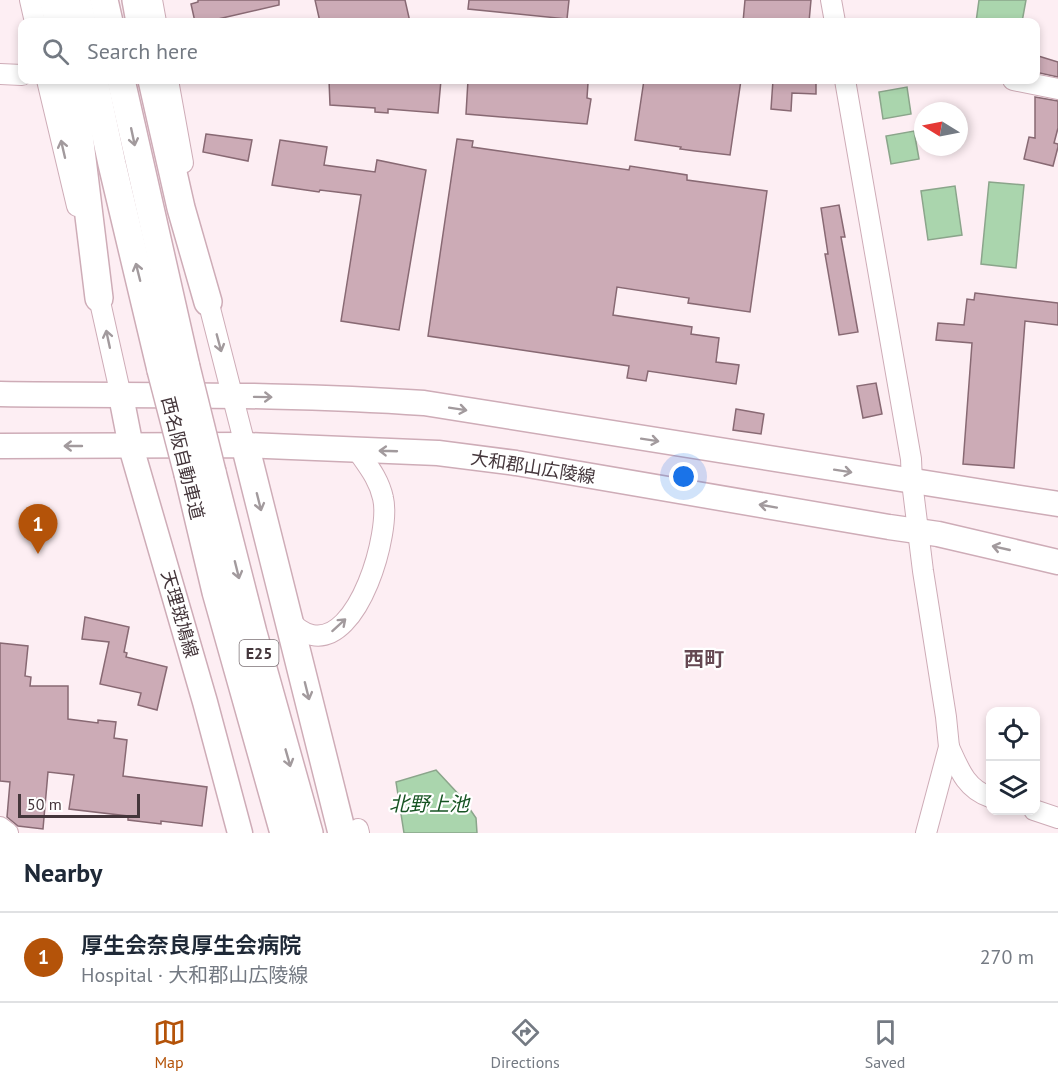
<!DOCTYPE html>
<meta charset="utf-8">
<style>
:root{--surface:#fff;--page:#f6f6f7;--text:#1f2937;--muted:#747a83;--line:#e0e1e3;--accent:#b45309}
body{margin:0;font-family:"PT Sans","Noto Sans JP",sans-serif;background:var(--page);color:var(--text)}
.controls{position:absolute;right:18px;bottom:18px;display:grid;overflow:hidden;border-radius:12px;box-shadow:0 3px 9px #0003}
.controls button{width:54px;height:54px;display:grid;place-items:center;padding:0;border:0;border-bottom:2px solid var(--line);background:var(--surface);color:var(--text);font:30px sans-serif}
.compass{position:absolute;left:914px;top:102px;width:54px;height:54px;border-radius:50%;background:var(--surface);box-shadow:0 3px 9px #0003;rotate:280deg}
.scale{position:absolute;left:18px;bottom:15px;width:122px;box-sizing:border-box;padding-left:6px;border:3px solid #44363b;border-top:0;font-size:16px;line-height:21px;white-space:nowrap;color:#44363b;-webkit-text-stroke:4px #fff;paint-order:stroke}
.you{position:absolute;left:684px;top:477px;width:21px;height:21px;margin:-15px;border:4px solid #fff;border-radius:50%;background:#1a73e8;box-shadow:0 0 0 9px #1a73e833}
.badge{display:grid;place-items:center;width:39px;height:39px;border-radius:50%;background:var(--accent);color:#fff;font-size:20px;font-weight:700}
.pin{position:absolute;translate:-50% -50px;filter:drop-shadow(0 2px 3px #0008)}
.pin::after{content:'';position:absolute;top:32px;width:21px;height:18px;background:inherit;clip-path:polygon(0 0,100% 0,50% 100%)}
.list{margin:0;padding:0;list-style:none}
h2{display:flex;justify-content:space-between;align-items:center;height:78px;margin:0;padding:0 24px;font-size:26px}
h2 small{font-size:20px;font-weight:400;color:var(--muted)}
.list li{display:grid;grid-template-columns:39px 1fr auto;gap:18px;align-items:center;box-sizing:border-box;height:90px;padding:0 24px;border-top:2px solid var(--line)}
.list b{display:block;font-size:22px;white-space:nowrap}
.list p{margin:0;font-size:20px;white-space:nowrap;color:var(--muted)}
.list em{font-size:20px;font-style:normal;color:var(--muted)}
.icon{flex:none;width:33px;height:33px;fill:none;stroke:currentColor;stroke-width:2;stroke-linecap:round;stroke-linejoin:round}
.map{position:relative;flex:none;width:1058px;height:833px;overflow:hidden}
.search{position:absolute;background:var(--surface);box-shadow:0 3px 9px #0003;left:18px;right:18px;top:18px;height:66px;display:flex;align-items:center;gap:15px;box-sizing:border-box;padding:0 21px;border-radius:12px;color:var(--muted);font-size:22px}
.sheet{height:168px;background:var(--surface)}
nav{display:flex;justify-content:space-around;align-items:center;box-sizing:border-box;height:84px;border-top:2px solid var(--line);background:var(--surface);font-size:16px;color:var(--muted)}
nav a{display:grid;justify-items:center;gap:3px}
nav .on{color:var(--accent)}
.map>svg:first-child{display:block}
.water{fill:#aad5ad;stroke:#8ba58b;stroke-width:1.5}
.building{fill:#ccabb6;stroke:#886973;stroke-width:1.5}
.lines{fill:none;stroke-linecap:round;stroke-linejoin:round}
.minor-casing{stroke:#ceacb7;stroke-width:22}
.major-casing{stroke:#ceacb7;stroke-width:27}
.highway-casing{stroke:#ceacb7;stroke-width:30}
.minor{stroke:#fff;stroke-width:20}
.major{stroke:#fff;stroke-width:24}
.highway{stroke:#fff;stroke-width:27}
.highway-bridge-casing{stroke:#ceacb7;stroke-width:30;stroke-linecap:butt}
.highway-bridge{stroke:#fff;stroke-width:27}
.oneway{stroke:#a29a9d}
.labels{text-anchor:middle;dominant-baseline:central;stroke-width:4.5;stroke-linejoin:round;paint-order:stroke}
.shield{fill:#fff;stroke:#7c7276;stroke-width:1.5}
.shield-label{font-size:16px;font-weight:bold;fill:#44363b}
.street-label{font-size:18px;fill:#44363b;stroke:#fff}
.neighbourhood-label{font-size:20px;font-weight:bold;fill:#654852;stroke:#fff}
.water-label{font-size:20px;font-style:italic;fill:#175423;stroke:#fff}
</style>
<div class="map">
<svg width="1058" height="833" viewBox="0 0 1058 833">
<rect width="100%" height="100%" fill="#fdeef3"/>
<!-- water -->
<g class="water">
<path d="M979 0H1026L1022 22H976Z"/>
<path d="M907 87 911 114 883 119 879 92Z"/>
<path d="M914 131 919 159 891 164 886 136Z"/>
<path d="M989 182 1024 185 1016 268 981 264Z"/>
<path d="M955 186 962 235 928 240 921 191Z"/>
<path d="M436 770 463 799 476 818 477 833H404L396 782Z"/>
</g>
<!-- building -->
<g class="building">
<path d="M198 0H279V5L205 22H195L191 4 198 2Z"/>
<path d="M315 0H405L410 22H320Z"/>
<path d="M469 0H569L567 19 468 9Z"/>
<path d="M745 0H811L809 22H743Z"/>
<path d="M1035 55 1058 62V77L1035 72Z"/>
<path d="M329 80H441L438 113 388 109V113L375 112V108L330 105Z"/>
<path d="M468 80H546L588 83 587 98 591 99 587 124 466 114Z"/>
<path d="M644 80H741L730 155 695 151 680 149 681 147 635 140Z"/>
<path d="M773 80H816V94L792 93 791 111 771 109Z"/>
<path d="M1035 97 1058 101V128L1054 143 1058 144V147L1053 166 1024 159 1029 137 1035 138Z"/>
<path d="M206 134 252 140 248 161 203 152Z"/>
<path d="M457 139 473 141 472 147 629 170 630 166 687 175V180L767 191 750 312 688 303 689 298 617 287 613 315 692 327 691 334 719 338 716 362 739 365 736 384 648 371 646 381 627 378 629 366 428 336Z"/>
<path d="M280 140 327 147 324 165 375 172 377 160 426 170 399 330 341 321 361 195 320 190 319 192 272 185Z"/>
<path d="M839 205 845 237H841L858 332 839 335 825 254H828L821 208Z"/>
<path d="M975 293 1058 303V325L1025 321 1014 468 963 464 972 343 936 340 938 323 964 325 967 299 974 300Z"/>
<path d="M876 383 882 414 863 418 857 386Z"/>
<path d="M736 409 764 414 761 434 733 430Z"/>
<path d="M85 617 129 627 124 652 127 653 126 657 167 667 157 710 138 705 141 693 100 684 109 642 82 639Z"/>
<path d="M0 643 28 646 25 676 31 677 30 686H68V719L98 723V720L116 722 114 738 127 740 123 776 207 787 202 826 161 821V824L128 820V816L69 809 74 775 48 772 43 829 18 826 7 817 10 782 0 781Z"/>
</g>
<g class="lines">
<!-- minor casing -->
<g class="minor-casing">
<g id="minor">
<path d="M30 0 35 22"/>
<path d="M152 0 156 22"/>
<path d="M831 0 835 22"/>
<path d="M0 74 22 75"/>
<path d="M47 80 77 206"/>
<path d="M168 80 183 163"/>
<path d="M845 80 911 459 912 482 923 571 946 717 949 747 926 833"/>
<path d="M1013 80 1058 89"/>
<path d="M96 284 121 396"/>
<path d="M205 289 245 445"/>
<path d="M289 620C296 627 302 633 312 635 359 645 391 532 383 498 379 479 368 466 357 450"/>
<path d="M949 747C959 769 966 789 990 797"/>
<path d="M1034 810 1058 818"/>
<path d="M0 827 8 833"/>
<path d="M358 829 359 833"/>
</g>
</g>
<!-- major casing -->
<g class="major-casing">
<g id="major">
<path d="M0 394C141 396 283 393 424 403L1058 504"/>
<path d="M121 396 131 447 205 702 240 833"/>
<path d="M0 446 245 445 438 453 516 463 889 527 938 534 1058 562"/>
</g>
</g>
<!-- highway casing -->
<g class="highway-casing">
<g id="highway">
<path d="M53 0 59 22"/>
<path d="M77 0 82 22"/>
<path d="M104 0 109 22"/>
<path d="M136 0 140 22"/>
<path d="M70 80 79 134 99 298"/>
<path d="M94 80 112 164 161 370"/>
<path d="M121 80 186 367"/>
<path d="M152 80 181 208 208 302"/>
<path d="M245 445 342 833"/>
<path d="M212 472 253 633 309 833"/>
<path d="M188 474 216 592 284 833"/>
</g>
</g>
<!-- minor -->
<use href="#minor" class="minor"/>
<!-- major -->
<use href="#major" class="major"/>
<!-- highway -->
<use href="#highway" class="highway"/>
<!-- highway-bridge casing -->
<g class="highway-bridge-casing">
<g id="highway-bridge">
<path d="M186 367 212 472"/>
<path d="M161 370 188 474"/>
</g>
</g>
<!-- highway-bridge -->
<use href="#highway-bridge" class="highway-bridge"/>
</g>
<!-- one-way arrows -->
<defs><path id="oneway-shaft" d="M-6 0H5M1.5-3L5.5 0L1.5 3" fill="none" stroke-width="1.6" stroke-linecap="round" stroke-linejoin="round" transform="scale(1.5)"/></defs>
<g class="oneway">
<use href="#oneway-shaft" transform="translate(133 137) rotate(78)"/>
<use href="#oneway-shaft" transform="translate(63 149) rotate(-103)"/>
<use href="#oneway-shaft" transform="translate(138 272) rotate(-104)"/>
<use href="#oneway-shaft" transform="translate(108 339) rotate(-102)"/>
<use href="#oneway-shaft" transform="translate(219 343) rotate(75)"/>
<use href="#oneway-shaft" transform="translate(263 397) rotate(1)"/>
<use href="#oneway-shaft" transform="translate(458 409) rotate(9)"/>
<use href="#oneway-shaft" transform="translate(650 440) rotate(9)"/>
<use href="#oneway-shaft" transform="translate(73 446) rotate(-180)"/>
<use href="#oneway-shaft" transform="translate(388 451) rotate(-178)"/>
<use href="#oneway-shaft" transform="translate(843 471) rotate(9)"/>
<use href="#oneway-shaft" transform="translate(259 502) rotate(76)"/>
<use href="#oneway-shaft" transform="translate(768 506) rotate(-170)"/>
<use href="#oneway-shaft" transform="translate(1001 548) rotate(-167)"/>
<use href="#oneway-shaft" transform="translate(237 570) rotate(76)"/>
<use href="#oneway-shaft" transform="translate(339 625) rotate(-42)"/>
<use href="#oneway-shaft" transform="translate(307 691) rotate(76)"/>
<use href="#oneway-shaft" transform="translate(288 758) rotate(74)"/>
</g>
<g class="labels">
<!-- shield labels -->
<rect class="shield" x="239.5" y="640" width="39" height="26" rx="4.5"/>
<g class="shield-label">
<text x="259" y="653">E25</text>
</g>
<!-- street labels -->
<g class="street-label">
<text transform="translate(183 458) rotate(76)">西名阪自動車道</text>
<text transform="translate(533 467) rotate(9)">大和郡山広陵線</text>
<text transform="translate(180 614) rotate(74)">天理斑鳩線</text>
</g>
<!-- neighbourhood labels -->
<g class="neighbourhood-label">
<text x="704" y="659">西町</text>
</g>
<!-- water labels -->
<g class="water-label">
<text x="429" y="804">北野上池</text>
</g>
</g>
</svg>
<div class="controls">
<button><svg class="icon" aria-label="locate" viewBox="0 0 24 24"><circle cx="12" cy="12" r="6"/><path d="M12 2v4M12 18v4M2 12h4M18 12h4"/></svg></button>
<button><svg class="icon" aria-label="layers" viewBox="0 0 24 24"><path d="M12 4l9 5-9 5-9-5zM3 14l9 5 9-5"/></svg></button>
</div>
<svg class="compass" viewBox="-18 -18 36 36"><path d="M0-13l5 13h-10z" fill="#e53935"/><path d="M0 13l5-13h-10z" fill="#747a83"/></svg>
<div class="scale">50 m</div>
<div class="you"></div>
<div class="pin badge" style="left:38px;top:554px">1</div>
<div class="search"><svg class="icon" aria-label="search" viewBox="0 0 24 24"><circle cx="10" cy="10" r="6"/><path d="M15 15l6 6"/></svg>Search here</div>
</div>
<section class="sheet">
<h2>Nearby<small></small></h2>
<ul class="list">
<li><span class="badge">1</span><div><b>厚生会奈良厚生会病院</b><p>Hospital · 大和郡山広陵線</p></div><em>270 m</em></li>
</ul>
</section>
<nav>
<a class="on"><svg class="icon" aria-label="map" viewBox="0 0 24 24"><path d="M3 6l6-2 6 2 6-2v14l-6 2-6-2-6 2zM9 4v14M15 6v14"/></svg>Map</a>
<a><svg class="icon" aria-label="directions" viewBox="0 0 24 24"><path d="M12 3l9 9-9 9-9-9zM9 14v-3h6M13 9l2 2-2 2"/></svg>Directions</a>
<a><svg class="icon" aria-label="saved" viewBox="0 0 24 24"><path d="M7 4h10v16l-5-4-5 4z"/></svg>Saved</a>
</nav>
